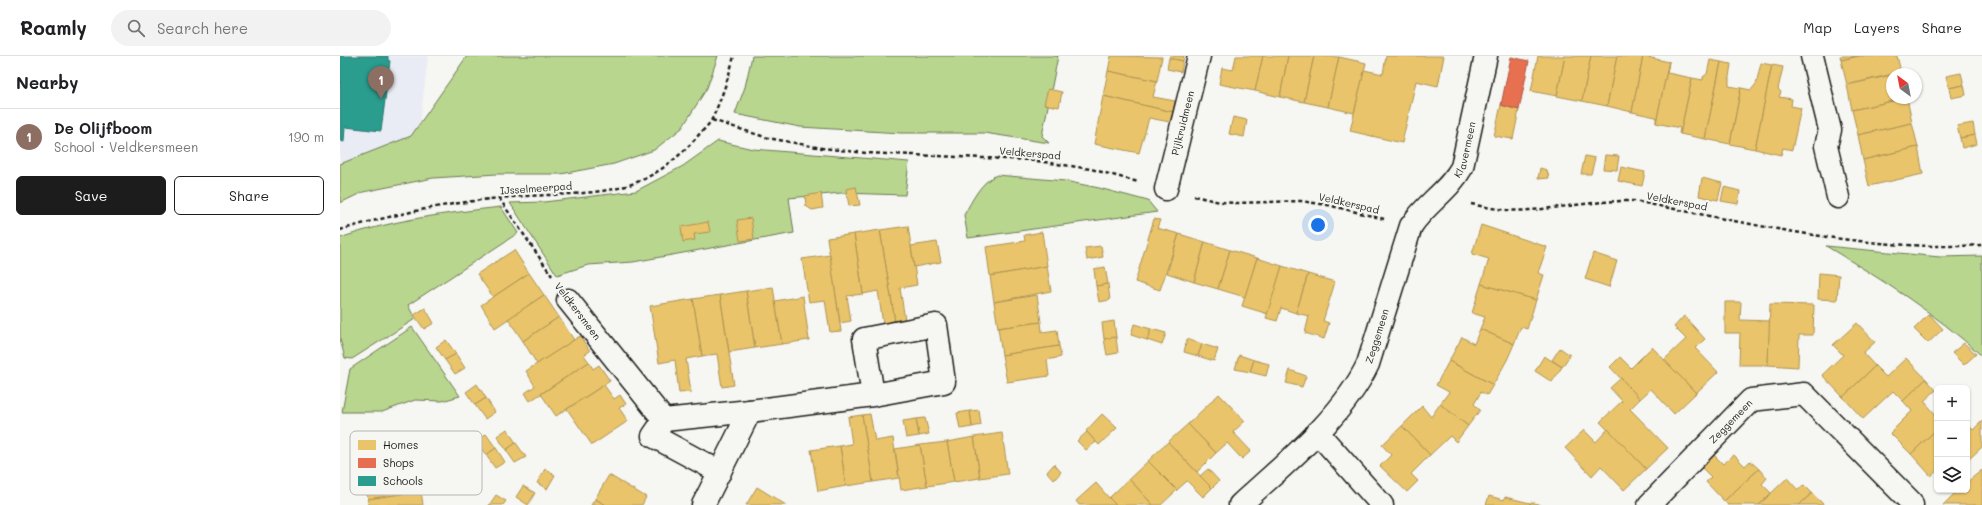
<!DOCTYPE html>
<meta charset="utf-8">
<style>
:root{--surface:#fff;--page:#f2f2f2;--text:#202124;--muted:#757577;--line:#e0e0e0;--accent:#1c1c1c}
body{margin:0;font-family:Mali,sans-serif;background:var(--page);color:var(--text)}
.controls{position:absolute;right:12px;bottom:12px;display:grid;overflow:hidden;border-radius:6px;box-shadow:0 1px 3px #0004}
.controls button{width:36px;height:36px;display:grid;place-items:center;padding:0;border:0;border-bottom:1px solid var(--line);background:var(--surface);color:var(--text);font:20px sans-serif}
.compass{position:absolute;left:1546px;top:12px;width:36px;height:36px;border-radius:50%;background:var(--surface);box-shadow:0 1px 3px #0004;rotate:328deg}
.you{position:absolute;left:978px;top:169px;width:14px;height:14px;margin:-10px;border:3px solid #fff;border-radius:50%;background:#1a73e8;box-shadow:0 0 0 6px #1a73e833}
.badge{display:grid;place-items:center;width:26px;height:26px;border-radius:50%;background:var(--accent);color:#fff;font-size:13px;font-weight:700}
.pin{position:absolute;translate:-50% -33px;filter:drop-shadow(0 1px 2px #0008)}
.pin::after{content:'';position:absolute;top:21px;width:14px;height:12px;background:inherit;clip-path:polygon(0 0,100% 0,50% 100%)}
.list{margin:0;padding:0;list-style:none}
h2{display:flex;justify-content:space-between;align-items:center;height:52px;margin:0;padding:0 16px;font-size:17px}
h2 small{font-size:13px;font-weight:400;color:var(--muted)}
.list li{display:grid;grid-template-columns:26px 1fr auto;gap:12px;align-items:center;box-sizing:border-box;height:56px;padding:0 16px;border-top:1px solid var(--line)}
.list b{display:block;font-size:15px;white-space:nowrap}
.list p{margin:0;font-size:13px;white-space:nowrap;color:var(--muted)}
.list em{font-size:13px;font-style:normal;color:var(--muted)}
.actions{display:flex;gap:8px;padding:12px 16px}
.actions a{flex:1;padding:9px 0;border:1px solid var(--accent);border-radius:6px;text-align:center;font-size:14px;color:var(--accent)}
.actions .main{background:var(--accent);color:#fff}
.icon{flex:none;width:22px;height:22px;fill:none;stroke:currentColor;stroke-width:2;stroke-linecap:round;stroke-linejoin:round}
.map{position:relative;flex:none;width:1642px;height:449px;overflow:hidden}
header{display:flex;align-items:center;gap:24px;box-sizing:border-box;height:56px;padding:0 20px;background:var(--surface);border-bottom:1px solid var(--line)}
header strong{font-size:19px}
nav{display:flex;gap:22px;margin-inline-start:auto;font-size:14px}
.search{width:280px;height:36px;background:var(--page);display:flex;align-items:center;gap:10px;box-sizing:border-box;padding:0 14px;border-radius:22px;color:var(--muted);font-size:15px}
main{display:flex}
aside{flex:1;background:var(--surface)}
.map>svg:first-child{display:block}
.built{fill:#e9ecf5}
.green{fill:#b9d68e;stroke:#6a7955}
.homes{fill:#e9c46a;stroke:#ac9253}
.shops{fill:#e76f51;stroke:#aa5641}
.schools{fill:#2a9d8f;stroke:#26766c}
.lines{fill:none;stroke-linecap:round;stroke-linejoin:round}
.street-casing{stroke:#1c1c1c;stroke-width:25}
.path{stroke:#1c1c1c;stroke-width:2.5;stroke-dasharray:4 3;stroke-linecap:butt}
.street{stroke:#f6f6f2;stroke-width:22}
.labels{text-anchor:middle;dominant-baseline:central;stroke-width:4;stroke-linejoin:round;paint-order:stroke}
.street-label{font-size:10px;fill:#1c1c1c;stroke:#f6f6f2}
.key{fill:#f6f6f2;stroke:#b5b5b2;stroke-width:1}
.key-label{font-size:11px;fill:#1c1c1c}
</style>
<header>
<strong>Roamly</strong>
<div class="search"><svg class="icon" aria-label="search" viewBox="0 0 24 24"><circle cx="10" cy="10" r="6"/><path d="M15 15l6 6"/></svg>Search here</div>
<nav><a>Map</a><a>Layers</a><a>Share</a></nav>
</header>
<main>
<aside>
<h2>Nearby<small></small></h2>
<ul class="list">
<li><span class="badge" style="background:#8d6e63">1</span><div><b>De Olijfboom</b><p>School · Veldkersmeen</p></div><em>190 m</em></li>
</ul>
<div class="actions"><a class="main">Save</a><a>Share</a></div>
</aside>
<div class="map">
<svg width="1642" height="449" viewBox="0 0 1642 449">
<rect width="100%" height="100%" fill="#f6f6f2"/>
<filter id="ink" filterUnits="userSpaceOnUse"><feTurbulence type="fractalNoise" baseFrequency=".025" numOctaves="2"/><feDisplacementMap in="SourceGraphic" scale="8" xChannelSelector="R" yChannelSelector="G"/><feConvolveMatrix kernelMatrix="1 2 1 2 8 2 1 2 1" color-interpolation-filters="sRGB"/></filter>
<g filter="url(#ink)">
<!-- built -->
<path class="built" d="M0 0H88L78 86 0 111Z"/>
<!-- green -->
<g class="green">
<path d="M127 0H378L367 32 342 72 314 94 274 108 221 118H157L93 122 23 136 0 147V108L71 80Z"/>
<path d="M412 0H718L702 80 709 87 644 77H561L460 71 395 58 405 31Z"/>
<path d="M378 85 413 93 569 106 565 139 501 137 449 142 454 177 293 206 248 209 217 219 170 147 204 146 296 135 343 110Z"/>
<path d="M657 119 725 125 759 132 808 145 817 156 628 182 624 159C632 145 641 125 657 119Z"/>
<path d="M161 151 178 177 68 249 75 263 12 303 5 302 0 283V182C51 164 107 157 161 151Z"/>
<path d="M1486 190 1600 201 1642 200V300C1595 257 1541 223 1486 190Z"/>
<path d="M72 271 120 340 102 345 75 344 42 356H2L10 313Z"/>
</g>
<!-- homes -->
<g class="homes">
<path d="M771 0 822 1 817 25 768 15Z"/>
<path d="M830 0H844L843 5 829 2Z"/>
<path d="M896 0H923L915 35 879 28 882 12 893 14Z"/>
<path d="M923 0H948L940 41 915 35Z"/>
<path d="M948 0H974L964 46 940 41Z"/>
<path d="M974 0 999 1 988 51 964 46Z"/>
<path d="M1046 0H1104L1098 30 1076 25 1062 87 1010 75 1024 14 1043 18Z"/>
<path d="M1198 0H1225L1217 40 1191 35Z"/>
<path d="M1225 0H1251L1242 45 1217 40Z"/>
<path d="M1251 0H1277L1267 50 1242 45Z"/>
<path d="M1277 0H1303L1292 56 1267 50Z"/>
<path d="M1303 0 1329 6 1316 67V61L1292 56Z"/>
<path d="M1500 0H1519L1501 4Z"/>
<path d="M1519 0H1557L1561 16 1507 29 1501 4Z"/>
<path d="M999 1 1026 7 1014 57 988 51Z"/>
<path d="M829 2 843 5 841 16 827 13Z"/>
<path d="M1370 4 1381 6 1365 83 1340 78 1352 22 1363 24V21L1367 18Z"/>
<path d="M1329 5 1327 17 1352 22 1340 78 1339 77 1340 72 1316 67Z"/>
<path d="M1381 6 1391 8 1389 21V30L1401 32 1390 88 1365 83Z"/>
<path d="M1421 7 1432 9 1415 93 1390 88 1401 32 1411 34 1416 28Z"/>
<path d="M1432 9 1443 11 1438 33 1441 36 1439 41 1452 43 1451 50 1461 52 1452 94 1443 92 1441 99 1415 93Z"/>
<path d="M768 15 817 25 813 41 835 45 833 56 763 40Z"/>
<path d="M1621 17 1624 29 1609 32 1606 20Z"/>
<path d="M1552 19V42H1566L1512 54 1507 29Z"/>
<path d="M1624 29 1626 39 1611 42 1609 32Z"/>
<path d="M708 33 722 36 719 51 704 48Z"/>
<path d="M763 40 833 56 830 66 809 62 799 97 754 88Z"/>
<path d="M1567 42 1572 67 1518 79 1512 54Z"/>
<path d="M1161 49 1179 54 1173 83 1154 80Z"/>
<path d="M893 61 907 64 904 81 889 78Z"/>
<path d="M1572 67 1578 91 1523 104 1518 79Z"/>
<path d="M1633 67 1635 79 1620 82 1617 70Z"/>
<path d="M1635 79 1637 88 1622 92 1620 82Z"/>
<path d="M1578 91 1583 118 1529 130 1523 104Z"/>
<path d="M1265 99 1279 100 1277 114 1263 113Z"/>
<path d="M1245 100 1255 102 1251 118H1241Z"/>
<path d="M1281 111 1305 116 1302 130 1278 125Z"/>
<path d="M1200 112 1207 114 1209 122 1198 123Z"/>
<path d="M1362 122 1382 127 1378 144 1359 140Z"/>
<path d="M516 131 520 149 509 150 506 133Z"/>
<path d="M1384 131 1400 135 1398 148 1381 145Z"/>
<path d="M481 137 483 152 472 154 466 150 465 140Z"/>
<path d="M411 162 414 183 400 185 397 164Z"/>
<path d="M814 163 820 164 817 172 839 178 820 234 795 226Z"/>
<path d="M368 166 370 176 354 178 355 184 343 186 341 171Z"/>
<path d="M1141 169 1207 191 1198 217 1204 219 1196 244 1141 228 1149 203 1132 198Z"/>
<path d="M568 170 577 229 560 232 565 264 555 266 540 174Z"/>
<path d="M540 174 555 266 543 268 538 235 523 238 514 178Z"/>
<path d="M702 176 707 210 650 220 646 191 685 185 684 179Z"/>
<path d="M514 178 523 238 507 240 511 265 500 267 487 182Z"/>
<path d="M839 178 865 186 854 226 827 217Z"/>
<path d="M597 186 601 206 574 211 571 190Z"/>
<path d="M865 186 890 194 878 233 854 226Z"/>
<path d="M761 190 763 201 747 204 745 192Z"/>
<path d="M174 194 189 217 153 241 137 218Z"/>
<path d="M890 194 917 202 905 241 878 233Z"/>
<path d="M1253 197 1277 205 1269 231 1245 223Z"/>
<path d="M490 199 501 275 490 276 485 244 469 246 462 203Z"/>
<path d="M917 202 942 210 928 258 902 250Z"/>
<path d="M707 210 711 235 654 246 650 220Z"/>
<path d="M942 210 968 218 956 257 941 252 937 265 926 262Z"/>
<path d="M765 211 768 228 756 230 754 213Z"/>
<path d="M189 217 204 239 155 272 141 249Z"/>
<path d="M1479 217 1499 219 1497 244 1478 243Z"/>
<path d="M968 218 995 226 983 265 989 267 984 283 965 277 969 260 956 257Z"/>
<path d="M768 228 770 244 759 246 756 230Z"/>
<path d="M1141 228 1196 244 1187 273 1181 271 1174 288 1140 273 1145 261 1132 257Z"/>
<path d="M433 231 442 288 415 292 406 235Z"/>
<path d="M406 235 415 292 389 296 380 239Z"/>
<path d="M204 239 219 261 183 285 168 263Z"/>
<path d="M380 239 394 329 382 331 377 298 362 300 353 243Z"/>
<path d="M697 239 701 266 658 272 654 246Z"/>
<path d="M463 240 469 284 442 288 435 245Z"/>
<path d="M353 243 362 300 346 303 351 336 339 337 335 304 319 307 310 250Z"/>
<path d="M1385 246H1401L1400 264 1430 265 1428 309H1399L1400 277H1385Z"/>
<path d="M1430 248 1474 249 1473 279H1459L1458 311 1428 309Z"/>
<path d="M85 252 94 267 84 273 74 259Z"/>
<path d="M1589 258 1603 273 1588 287 1574 273Z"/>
<path d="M1344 260 1365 283 1355 292 1378 316 1356 337 1324 304 1346 283 1334 271Z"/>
<path d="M219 261 234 284 197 308 183 285Z"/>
<path d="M774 265 776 281 764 283 762 267Z"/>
<path d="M701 266 702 276 717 274 719 290 662 299 658 272Z"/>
<path d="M1517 267 1535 286 1523 297 1535 310 1503 341 1482 319 1503 299 1493 289Z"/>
<path d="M794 268 811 273 807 284 791 279Z"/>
<path d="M811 273 826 277 822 289 807 284Z"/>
<path d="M1140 273 1174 288 1167 304 1153 329 1109 305 1122 281 1134 288Z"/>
<path d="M240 280 250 295 244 299 249 306 190 345 185 337 195 330 186 315Z"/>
<path d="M776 281 778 297 767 299 764 283Z"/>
<path d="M847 283 862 288 858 300 844 296Z"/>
<path d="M106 284 116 298 105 304 96 291Z"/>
<path d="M1624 287 1636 298 1624 309 1612 297Z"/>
<path d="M862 288 878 293 874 305 858 300Z"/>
<path d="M719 290 721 301 707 304 709 320 667 326 662 299Z"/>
<path d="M1312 291 1356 337 1334 358 1311 333 1300 343 1270 311 1280 301 1291 312Z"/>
<path d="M1220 292 1230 299 1222 311 1212 304Z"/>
<path d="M116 298 125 312 115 318 105 304Z"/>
<path d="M899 299 914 304 910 316 895 313Z"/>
<path d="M1204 300 1222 311 1212 326 1195 315Z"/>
<path d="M1566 302 1586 323 1563 345 1553 335 1523 363 1503 341 1535 310 1546 321Z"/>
<path d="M914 304 929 308 926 320 910 316Z"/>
<path d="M1109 305 1153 329 1147 339 1141 336 1134 348 1140 354 1128 370 1100 348 1109 336 1096 329Z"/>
<path d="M249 306 253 313 259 309 270 325 216 360 201 338Z"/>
<path d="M950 314 966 320 962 331 946 327Z"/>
<path d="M1281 322 1300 343 1290 353 1328 392 1306 413 1260 366 1282 345 1270 332Z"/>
<path d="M1586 323 1596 334 1584 345 1597 360V373L1571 398 1550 377 1572 355 1563 345Z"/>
<path d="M137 328 146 342 135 349 126 336Z"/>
<path d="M264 329 274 343 280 339 286 348 279 352 288 365 252 389 227 353Z"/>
<path d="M879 338 905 365 893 376 911 395 902 403 887 387 876 397 848 368Z"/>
<path d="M146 342 155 356 145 363 135 349Z"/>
<path d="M1100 348 1128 370 1116 386 1110 380 1090 399 1062 370 1082 350 1091 361Z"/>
<path d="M639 354 641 369 632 371 630 355Z"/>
<path d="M630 355 632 371 620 373 617 357Z"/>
<path d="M530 358 535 385 553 382 559 422 533 426 522 359Z"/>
<path d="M762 358 777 372 759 389 746 375Z"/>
<path d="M522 359 533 426 506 430 500 390 512 388 508 361Z"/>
<path d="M585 362 589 378 579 380 576 363Z"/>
<path d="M576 363 579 380 566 382 563 365Z"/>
<path d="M1642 365V391L1627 405V368L1633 374Z"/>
<path d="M848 368 876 397 857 416 828 386Z"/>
<path d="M1062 370 1090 399 1071 418 1078 425 1067 436 1040 410 1051 399 1042 389Z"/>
<path d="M167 373 176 387 166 394 157 380Z"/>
<path d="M1268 373 1306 413 1284 434 1261 410 1252 420 1225 392 1244 374 1256 386Z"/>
<path d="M1597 373V415L1591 420 1571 398Z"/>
<path d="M747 376 756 386 746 394 737 385Z"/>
<path d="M662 377 668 418 640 422 634 381Z"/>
<path d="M146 378 156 392 146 399 136 385Z"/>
<path d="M634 381 640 422 614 426 607 386Z"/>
<path d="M607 386 614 426 587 430 580 389Z"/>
<path d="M828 386 872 432 863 441 847 425 837 434 808 405Z"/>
<path d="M176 387 186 401 175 407 166 394Z"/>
<path d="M580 389 587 430 561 434 555 393Z"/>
<path d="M500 390 506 430 478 435 471 394Z"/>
<path d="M156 392 165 406 155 412 146 399Z"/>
<path d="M1374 399 1383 408 1394 399 1405 410 1410 405 1419 413 1384 445 1366 426 1371 421 1361 411Z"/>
<path d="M808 405 837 434 821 449H813L789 423Z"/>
<path d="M714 408 721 416 714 424 707 416Z"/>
<path d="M68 410 72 437 28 443 24 417Z"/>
<path d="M205 413 215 419 207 433 197 427Z"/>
<path d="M868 413 879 425 872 432 860 420Z"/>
<path d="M1419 413 1427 422 1422 428 1431 437 1419 449H1388L1384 445Z"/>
<path d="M1642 414V449H1603L1618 434H1627V426Z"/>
<path d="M269 419 306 441 302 449H266L255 443Z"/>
<path d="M1447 422 1458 434 1464 429 1472 437 1459 449H1419Z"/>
<path d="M789 423 813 449H776L769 442Z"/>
<path d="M756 427 769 442 776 449H739L736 445Z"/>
<path d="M183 430 195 437 188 449 176 441Z"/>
<path d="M417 431 446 449H406Z"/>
<path d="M81 435 83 449H29L28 443Z"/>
<path d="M1472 437 1484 449H1459Z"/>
<path d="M156 439 166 445 163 449H149Z"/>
<path d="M1149 440 1164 444 1165 441 1190 447V449H1146Z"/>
<path d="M255 443 266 449H251Z"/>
<path d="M1191 446 1201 449H1190Z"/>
</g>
<!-- shops -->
<path class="shops" d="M1171 1 1189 5 1179 54 1161 49Z"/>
<!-- schools -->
<path class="schools" d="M0 0H48V4L50 5 41 75 5 71 4 86 0 85Z"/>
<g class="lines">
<!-- street casing -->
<g class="street-casing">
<g id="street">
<path d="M1472 0 1490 74 1486 90 1498 141"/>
<path id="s1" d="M826 133 859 0"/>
<path d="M228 244 324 364"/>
<path d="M410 355 533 339 604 326 596 269 524 283 533 339"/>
<path d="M977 376 1042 449"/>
<path d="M363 449 410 355 324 364 313 380 380 416"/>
<path id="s2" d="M900 449C944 408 1002 363 1028 308L1071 170C1087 146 1108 136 1122 111L1146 0"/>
<path id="s3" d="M1309 449 1411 344 1464 338 1571 446 1572 449"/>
</g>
</g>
<!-- path -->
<g class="path">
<path d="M372 64 428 82 482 92 526 97 690 104 751 113 798 126"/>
<path d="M854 140 880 146 897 147 961 145 988 149 1044 163"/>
<path d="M159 142 212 220"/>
<path d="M1131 148C1150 152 1170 156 1189 154 1224 152 1258 144 1294 145 1408 167 1524 196 1642 189"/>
<path d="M0 174C52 159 106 147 160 142 198 138 237 140 274 133 308 126 334 107 357 81 362 75 369 69 372 63 381 44 389 20 394 0"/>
</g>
<!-- street -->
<use href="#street" class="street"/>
</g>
</g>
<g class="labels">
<!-- street labels -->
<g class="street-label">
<text stroke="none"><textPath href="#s1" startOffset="68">Pijlkruidmeen</textPath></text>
<text stroke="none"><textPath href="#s2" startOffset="432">Klavermeen</textPath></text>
<text transform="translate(690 97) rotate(5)">Veldkerspad</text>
<text transform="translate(196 132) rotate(-4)">IJsselmeerpad</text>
<text transform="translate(1337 145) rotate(11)">Veldkerspad</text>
<text transform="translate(1009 147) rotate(13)">Veldkerspad</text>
<text transform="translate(238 255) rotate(53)">Veldkersmeen</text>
<text stroke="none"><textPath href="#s2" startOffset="221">Zeggemeen</textPath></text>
<text stroke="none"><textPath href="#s3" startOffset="117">Zeggemeen</textPath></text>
</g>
</g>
<!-- legend -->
<rect x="10" y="375" width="132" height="64" rx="6" class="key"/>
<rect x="18" y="384" width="18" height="10" fill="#e9c46a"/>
<rect x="18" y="402" width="18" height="10" fill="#e76f51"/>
<rect x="18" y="420" width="18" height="10" fill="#2a9d8f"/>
<g class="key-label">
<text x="43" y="393">Homes</text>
<text x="43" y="411">Shops</text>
<text x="43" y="429">Schools</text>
</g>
</svg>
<div class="controls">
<button>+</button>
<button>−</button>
<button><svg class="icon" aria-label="layers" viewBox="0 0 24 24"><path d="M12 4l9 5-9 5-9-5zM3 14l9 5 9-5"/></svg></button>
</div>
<svg class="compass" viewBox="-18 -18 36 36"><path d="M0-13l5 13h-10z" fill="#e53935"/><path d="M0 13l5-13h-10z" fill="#757577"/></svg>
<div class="you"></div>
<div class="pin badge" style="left:41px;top:43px;background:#8d6e63">1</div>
</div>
</main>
